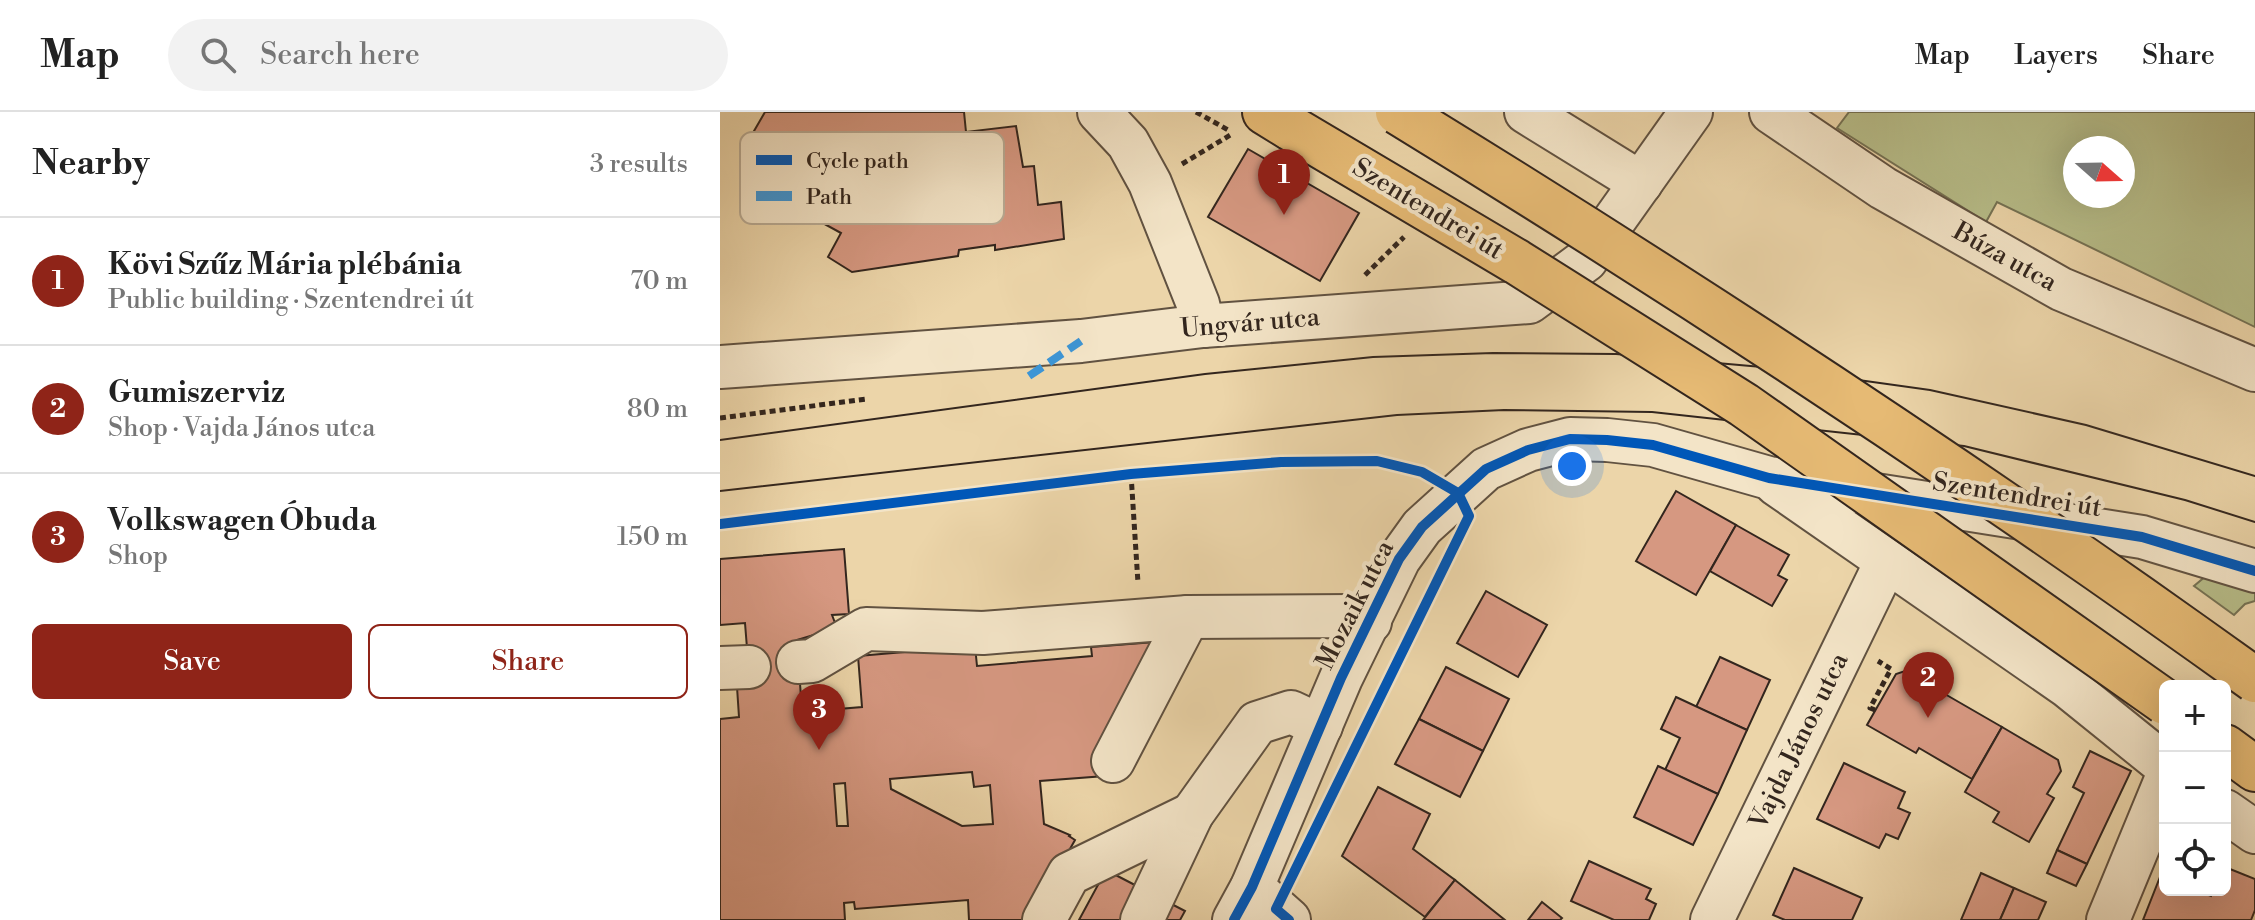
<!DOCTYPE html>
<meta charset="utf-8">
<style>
:root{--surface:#fff;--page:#f2f2f2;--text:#222;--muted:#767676;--line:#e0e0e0;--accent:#8f2418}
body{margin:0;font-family:"Libre Bodoni",serif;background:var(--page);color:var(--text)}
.controls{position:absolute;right:24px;bottom:24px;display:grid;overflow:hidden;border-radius:12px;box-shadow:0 8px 32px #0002}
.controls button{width:72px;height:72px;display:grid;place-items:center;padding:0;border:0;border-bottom:2px solid var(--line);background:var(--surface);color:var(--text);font:40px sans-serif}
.compass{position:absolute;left:1343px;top:24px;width:72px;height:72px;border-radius:50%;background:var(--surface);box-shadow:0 8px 32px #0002;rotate:110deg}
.you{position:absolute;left:852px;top:354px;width:28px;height:28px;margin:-20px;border:6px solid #fff;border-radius:50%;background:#1a73e8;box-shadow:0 0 0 12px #1a73e833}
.badge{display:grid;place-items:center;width:52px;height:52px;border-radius:50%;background:var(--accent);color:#fff;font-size:26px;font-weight:700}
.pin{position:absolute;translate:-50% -66px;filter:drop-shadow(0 2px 4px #0008)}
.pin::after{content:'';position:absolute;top:42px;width:28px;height:24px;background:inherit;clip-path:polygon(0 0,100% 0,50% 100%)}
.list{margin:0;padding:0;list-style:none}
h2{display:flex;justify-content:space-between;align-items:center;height:104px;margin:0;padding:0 32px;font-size:34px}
h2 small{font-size:26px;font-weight:400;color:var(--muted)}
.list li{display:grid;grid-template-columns:52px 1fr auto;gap:24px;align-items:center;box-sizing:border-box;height:128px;padding:0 32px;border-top:2px solid var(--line)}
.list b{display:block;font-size:30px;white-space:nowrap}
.list p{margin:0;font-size:26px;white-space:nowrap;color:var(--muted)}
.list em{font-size:26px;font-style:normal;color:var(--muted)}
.actions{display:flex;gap:16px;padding:24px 32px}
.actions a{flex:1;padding:18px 0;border:2px solid var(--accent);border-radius:12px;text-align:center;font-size:28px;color:var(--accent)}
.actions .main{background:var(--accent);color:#fff}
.icon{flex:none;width:44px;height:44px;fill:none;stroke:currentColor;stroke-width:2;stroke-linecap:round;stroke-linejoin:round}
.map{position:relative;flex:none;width:1535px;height:808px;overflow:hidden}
header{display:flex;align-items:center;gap:48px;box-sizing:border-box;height:112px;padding:0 40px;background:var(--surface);border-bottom:2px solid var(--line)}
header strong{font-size:38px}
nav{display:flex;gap:44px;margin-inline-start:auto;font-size:28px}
.search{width:560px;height:72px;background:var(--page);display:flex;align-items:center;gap:20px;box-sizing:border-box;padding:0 28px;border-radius:44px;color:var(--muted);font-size:30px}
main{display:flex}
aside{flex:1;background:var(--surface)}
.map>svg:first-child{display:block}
.green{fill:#b7bd89;stroke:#757254;stroke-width:2;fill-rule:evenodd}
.building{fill:#d69881;stroke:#33261e;stroke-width:2;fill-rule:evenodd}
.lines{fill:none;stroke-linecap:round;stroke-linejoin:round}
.minor-casing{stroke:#615241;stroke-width:46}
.major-casing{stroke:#33261e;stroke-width:48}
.path{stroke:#33261e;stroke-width:5;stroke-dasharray:6 4;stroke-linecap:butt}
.minor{stroke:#f3e4c7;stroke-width:42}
.major{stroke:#e6ba74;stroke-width:44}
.tram{stroke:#33261e;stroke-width:2}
.major-bridge-casing{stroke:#33261e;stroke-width:48;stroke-linecap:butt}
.major-bridge{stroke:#e6ba74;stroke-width:44}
.quiet{stroke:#3d95d5;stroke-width:8;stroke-dasharray:16 8;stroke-linecap:butt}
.cycleway-casing{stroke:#f3e4c7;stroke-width:15}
.cycleway{stroke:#0057b8;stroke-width:10}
.labels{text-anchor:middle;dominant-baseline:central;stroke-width:8;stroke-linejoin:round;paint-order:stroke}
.street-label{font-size:26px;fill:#33261e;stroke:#f3e4c7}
.key{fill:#f3e4c7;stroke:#b9ab94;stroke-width:2}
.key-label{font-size:22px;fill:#33261e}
</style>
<header>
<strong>Map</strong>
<div class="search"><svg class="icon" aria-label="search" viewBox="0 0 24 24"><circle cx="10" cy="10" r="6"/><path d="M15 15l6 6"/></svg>Search here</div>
<nav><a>Map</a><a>Layers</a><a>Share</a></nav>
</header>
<main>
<aside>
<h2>Nearby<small>3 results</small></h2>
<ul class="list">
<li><span class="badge">1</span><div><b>Kövi Szűz Mária plébánia</b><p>Public building · Szentendrei út</p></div><em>70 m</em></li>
<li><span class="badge">2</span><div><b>Gumiszerviz</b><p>Shop · Vajda János utca</p></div><em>80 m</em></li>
<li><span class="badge">3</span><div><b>Volkswagen Óbuda</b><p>Shop</p></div><em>150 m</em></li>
</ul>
<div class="actions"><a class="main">Save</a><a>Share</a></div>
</aside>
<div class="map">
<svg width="1535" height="808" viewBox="0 0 1535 808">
<rect width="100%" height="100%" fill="#ecd5a9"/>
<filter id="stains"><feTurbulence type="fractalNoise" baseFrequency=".0025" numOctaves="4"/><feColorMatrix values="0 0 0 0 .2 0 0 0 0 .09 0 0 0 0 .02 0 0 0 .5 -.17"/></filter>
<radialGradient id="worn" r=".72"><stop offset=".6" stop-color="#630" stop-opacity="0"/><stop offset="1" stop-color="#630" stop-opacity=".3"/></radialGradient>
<!-- green -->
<g class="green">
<path d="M1129 0H1535V215L1277 90 1266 110 1117 16ZM1403 36V84H1355V36Z"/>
<path d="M1486 464 1535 481V489L1525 492 1514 503 1474 474Z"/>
</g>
<!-- building -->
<g class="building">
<path d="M45 0H244L246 20 296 14 303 55 314 54 318 93 341 90 344 127 275 138V133L239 138 238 144 132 160 108 145 121 121 24 68 39 45 23 38Z"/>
<path d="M528 37 639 101 600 169 488 105Z"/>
<path d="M956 379 1016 413 976 483 916 449Z"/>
<path d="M1016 413 1069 443 1058 463 1067 468 1052 494 990 459Z"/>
<path d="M124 437 129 502 112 503 117 516 77 528 82 600 142 595 138 544 255 534 257 554 372 544 371 535 448 529 385 664 320 669 324 712 350 723 349 724 355 728 310 808H249L248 788 135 797 134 790 124 791 125 808H0V607L19 605 17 575 30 574 25 511 0 513V447ZM252 660 254 675 270 673 273 712 242 714 171 677 170 667ZM125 671 128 714H117L114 672Z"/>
<path d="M766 479 827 513 798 565 737 531Z"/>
<path d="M1000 545 1050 568 1027 618 976 595Z"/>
<path d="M726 555 789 587 763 639 699 607Z"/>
<path d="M1185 559 1282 615 1252 667 1199 636 1196 641 1147 613 1176 562Z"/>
<path d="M956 585 1027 618 998 682 945 658 960 626 941 617Z"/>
<path d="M699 607 763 639 740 685 675 652Z"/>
<path d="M1282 615 1338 648 1341 659 1327 682 1334 686 1309 730 1273 710 1279 700 1245 680Z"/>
<path d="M1370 639 1411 659 1367 752 1337 738 1364 681 1353 675Z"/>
<path d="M1124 651 1185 680 1178 696 1190 701 1178 727 1166 722 1159 736 1097 707Z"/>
<path d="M938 654 998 682 973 733 914 705Z"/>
<path d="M658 675 710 702 693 737 735 768 705 805 622 744Z"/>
<path d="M1337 738 1367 752 1356 774 1327 761Z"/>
<path d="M869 749 931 777 926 787 936 792 929 808H894L851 789Z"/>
<path d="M1505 755 1535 767V798L1531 808H1423L1440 765 1445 767V778H1475L1491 784 1493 778H1505Z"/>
<path d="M1074 756 1142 786 1132 808H1065L1053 803Z"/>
<path d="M386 758 465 799 460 808H359Z"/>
<path d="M1261 761 1294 776 1280 808H1241Z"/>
<path d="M735 768 785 808H703Z"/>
<path d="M1294 776 1326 790 1318 808H1280Z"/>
<path d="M822 790 842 806 840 808H808Z"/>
</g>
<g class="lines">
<!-- minor casing -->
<g class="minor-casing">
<g id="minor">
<path d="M379 0 408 31 430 71 478 192 483 214"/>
<path d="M806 0 921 71"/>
<path d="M1051 0 1163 76 1341 177 1535 258"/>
<path d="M0 255 361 229 483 214 809 190 866 148 971 0"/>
<path d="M1056 372 1347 574 1445 653"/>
<path d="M78 550 92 549 146 517 263 521 468 505 633 504 650 510"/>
<path d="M0 556 29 555"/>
<path d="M393 649 468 505"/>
<path d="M1505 699 1535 720"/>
<path d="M532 775 569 808"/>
<path d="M324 808 349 762 472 702"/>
<path d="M422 808 472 702 537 611 571 600 601 614"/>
<path d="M514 808 532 775 621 566 679 447 702 415 766 357 808 338 850 327 887 328 933 333 1049 366 1422 425 1535 459"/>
<path d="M992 808 1166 450"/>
<path d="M1388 808 1445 670"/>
</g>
</g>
<!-- major casing -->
<g class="major-casing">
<g id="major">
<path d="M545 0 571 16"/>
<path d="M1505 635 1535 657"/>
</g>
</g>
<!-- path -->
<g class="path">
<path d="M476 0 510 19"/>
<path d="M462 52 512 22"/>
<path d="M645 163 684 125"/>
<path d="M0 306 146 287"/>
<path d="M411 362 418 471"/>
<path d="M1155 598 1150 596 1171 557 1158 549"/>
</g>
<!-- minor -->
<use href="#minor" class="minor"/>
<!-- major -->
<use href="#major" class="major"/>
<!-- tram -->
<g class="tram">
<path d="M0 328 485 262 653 245 773 241 896 242 1053 256 1210 278 1366 313 1535 364"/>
<path d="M0 379 677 303 784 298 932 300 1244 334 1465 388 1535 410"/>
</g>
<!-- major-bridge casing -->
<g class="major-bridge-casing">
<g id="major-bridge">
<path d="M678 0C970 179 1257 368 1535 568"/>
<path d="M571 16 797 150 1024 293 1445 590"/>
</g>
</g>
<!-- major-bridge -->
<use href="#major-bridge" class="major-bridge"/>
<!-- quiet -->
<path class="quiet" d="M309 264 361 229"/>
<!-- cycleway casing -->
<g class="cycleway-casing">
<g id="cycleway">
<path d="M0 412 411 362 561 350 657 349 702 360 738 381 749 404 556 797 569 808"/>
<path d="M514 808 532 775 621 566 679 447 702 415 766 357 808 338 850 327 887 328 933 333 1049 366 1422 425 1535 459"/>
</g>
</g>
<!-- cycleway -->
<use href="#cycleway" class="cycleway"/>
</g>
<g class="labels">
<!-- street labels -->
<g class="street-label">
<text transform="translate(708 97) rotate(31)">Szentendrei út</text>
<text transform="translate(1285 145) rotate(29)">Búza utca</text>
<text transform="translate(530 211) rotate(-5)">Ungvár utca</text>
<text transform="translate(1297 383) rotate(9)">Szentendrei út</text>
<text transform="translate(635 493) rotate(-63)">Mozaik utca</text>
<text transform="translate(1079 629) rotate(-64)">Vajda János utca</text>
</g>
</g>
<!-- legend -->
<rect x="20" y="20" width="264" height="92" rx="12" class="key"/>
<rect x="36" y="43" width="36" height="10" fill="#0057b8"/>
<rect x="36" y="79" width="36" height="10" fill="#3d95d5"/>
<g class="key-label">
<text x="86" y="56">Cycle path</text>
<text x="86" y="92">Path</text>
</g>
<rect width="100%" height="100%" filter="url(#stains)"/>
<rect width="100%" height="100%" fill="url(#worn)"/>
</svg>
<div class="controls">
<button>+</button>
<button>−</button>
<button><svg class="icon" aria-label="locate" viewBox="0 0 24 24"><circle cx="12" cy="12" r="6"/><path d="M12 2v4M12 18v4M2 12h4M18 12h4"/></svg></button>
</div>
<svg class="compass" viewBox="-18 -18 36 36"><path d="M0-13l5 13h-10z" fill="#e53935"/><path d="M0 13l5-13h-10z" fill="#767676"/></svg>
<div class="you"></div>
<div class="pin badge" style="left:564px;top:103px">1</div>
<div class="pin badge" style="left:1208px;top:606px">2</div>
<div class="pin badge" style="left:99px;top:638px">3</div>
</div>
</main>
